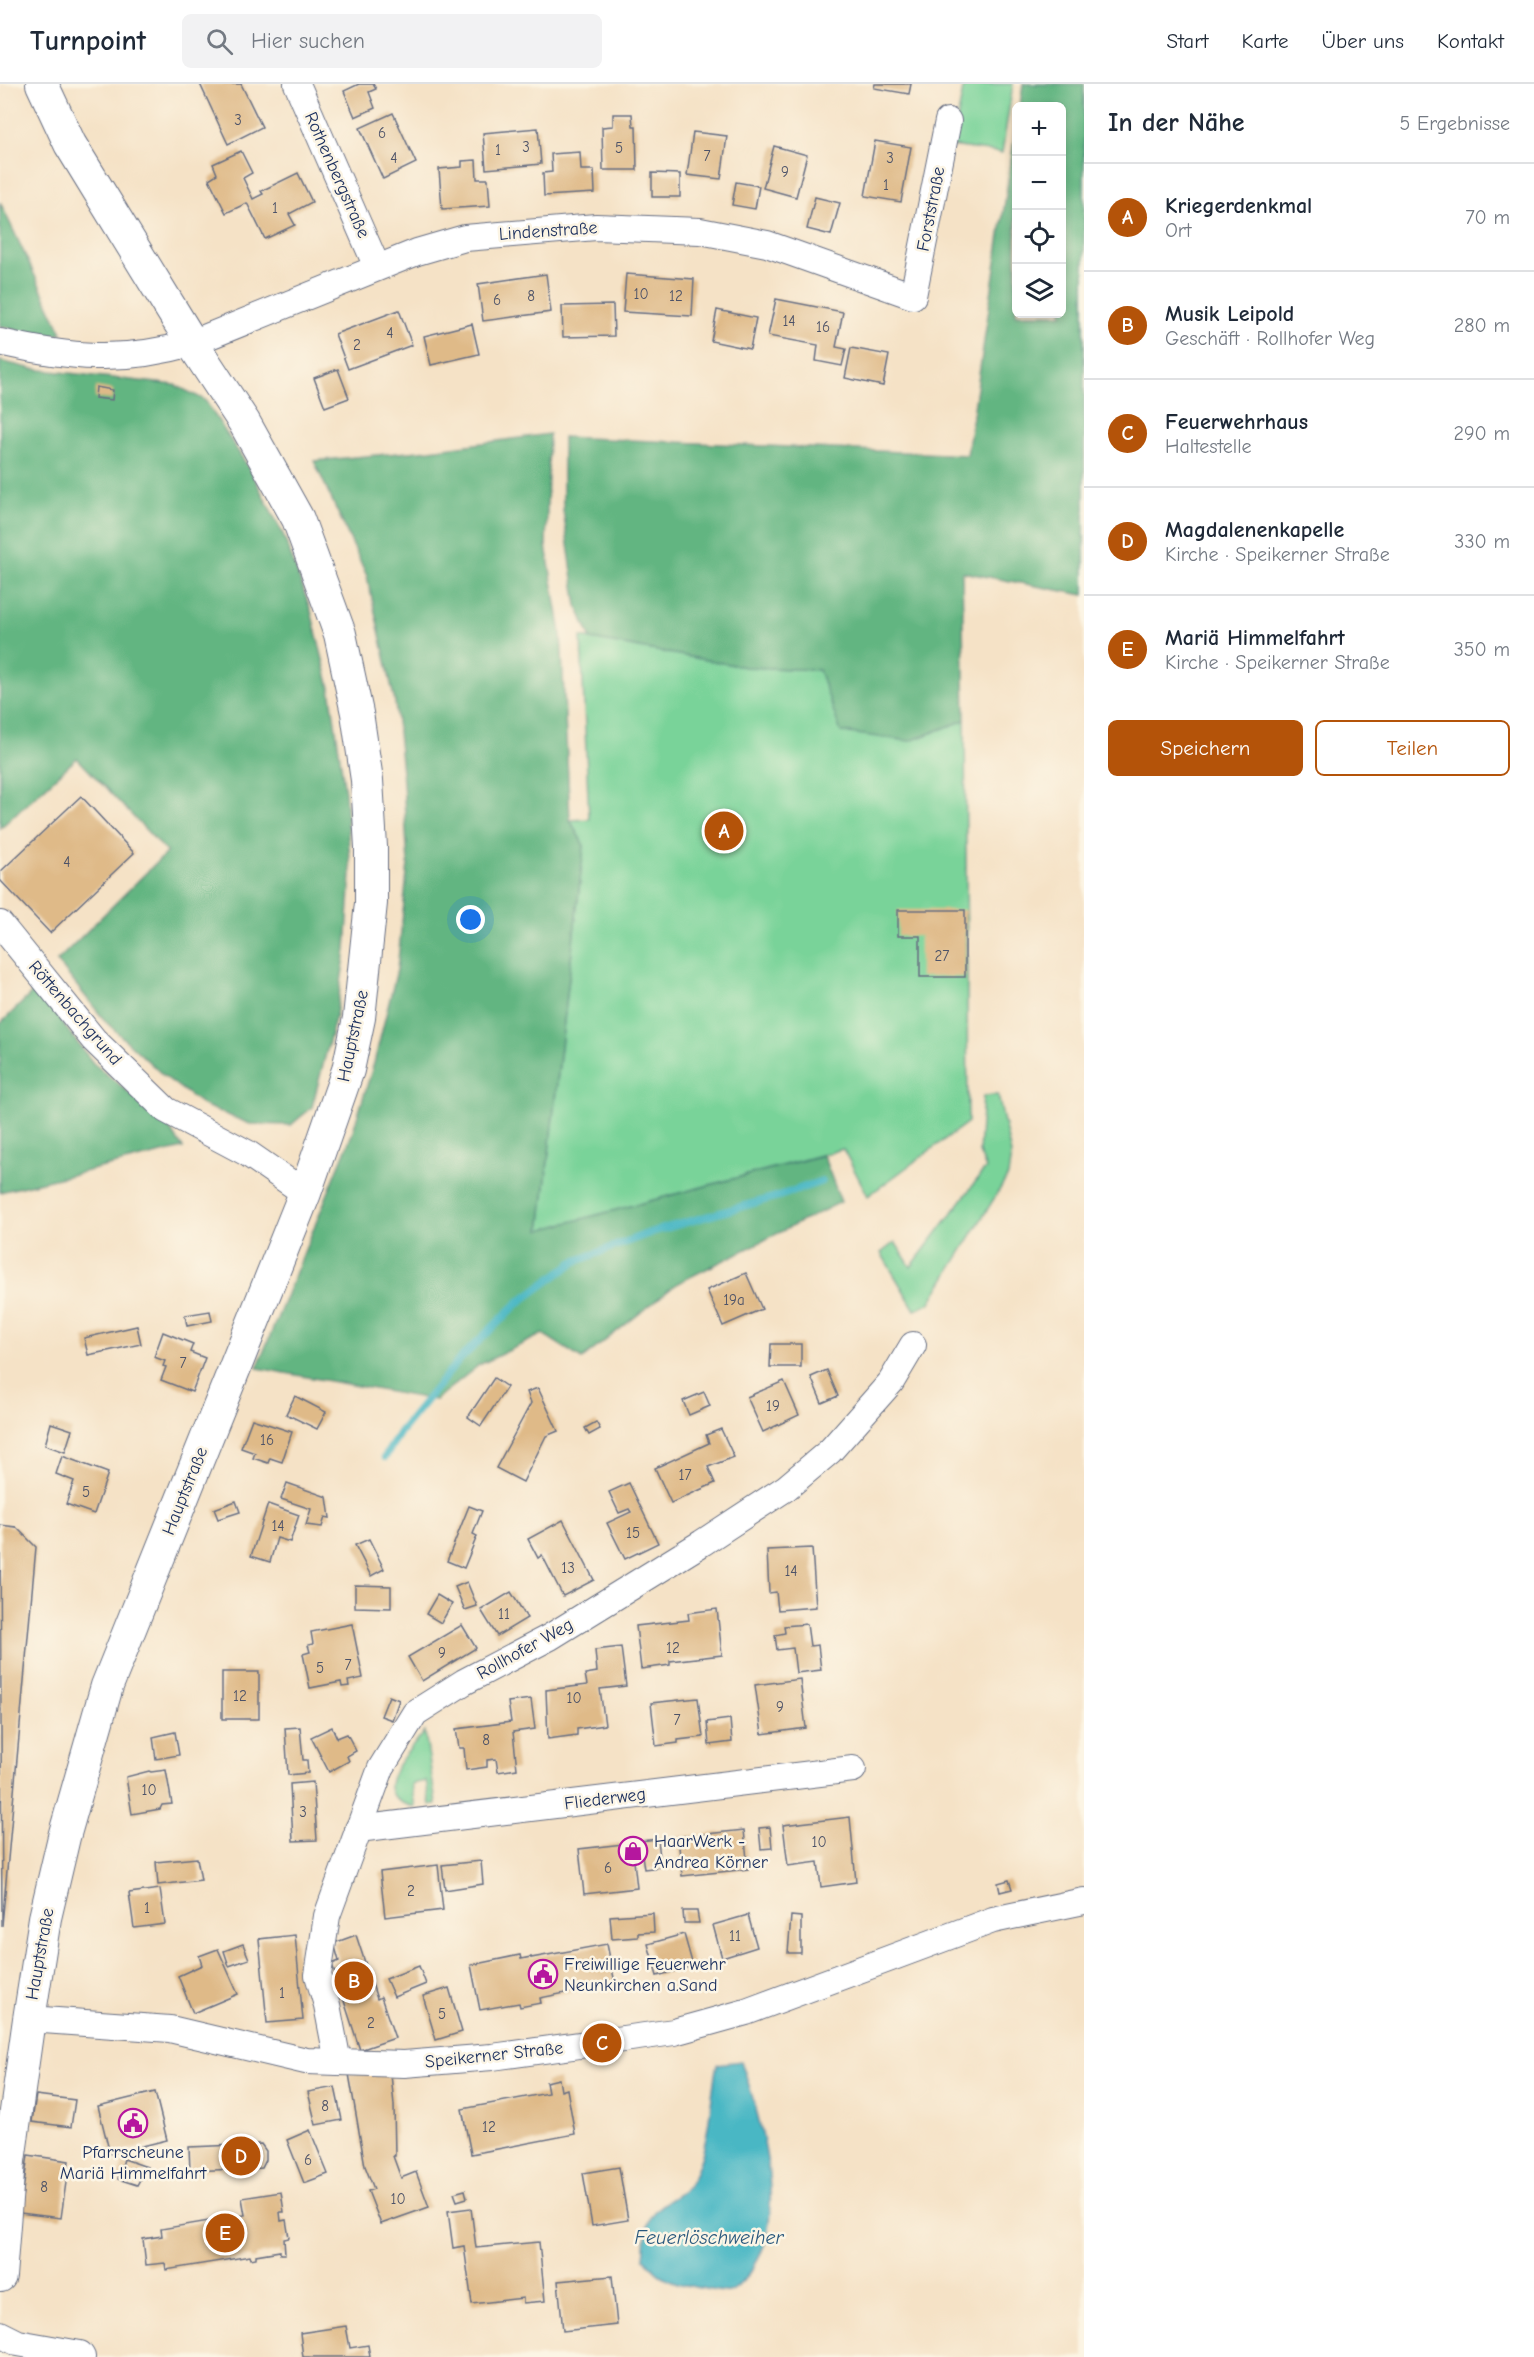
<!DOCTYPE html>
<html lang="de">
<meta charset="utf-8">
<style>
:root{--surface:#fff;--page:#f2f2f3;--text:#1f2937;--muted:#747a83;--line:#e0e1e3;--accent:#b45309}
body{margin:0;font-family:"Comic Neue",sans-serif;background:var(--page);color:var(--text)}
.controls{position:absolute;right:18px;top:18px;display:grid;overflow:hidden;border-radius:9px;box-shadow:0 3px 9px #0003}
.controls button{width:54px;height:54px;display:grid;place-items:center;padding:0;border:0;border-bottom:2px solid var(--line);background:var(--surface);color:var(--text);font:30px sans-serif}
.you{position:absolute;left:471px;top:836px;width:21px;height:21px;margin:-15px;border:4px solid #fff;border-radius:50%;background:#1a73e8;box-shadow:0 0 0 9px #1a73e833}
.badge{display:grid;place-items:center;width:39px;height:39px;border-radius:50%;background:var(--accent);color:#fff;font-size:20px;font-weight:700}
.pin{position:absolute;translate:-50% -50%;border:3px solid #fff;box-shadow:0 2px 6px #0006}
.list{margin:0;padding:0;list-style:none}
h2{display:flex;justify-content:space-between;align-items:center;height:78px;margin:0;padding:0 24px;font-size:26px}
h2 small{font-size:20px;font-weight:400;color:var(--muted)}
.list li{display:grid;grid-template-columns:39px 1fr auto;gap:18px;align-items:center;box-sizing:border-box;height:108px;padding:0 24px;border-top:2px solid var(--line)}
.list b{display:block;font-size:22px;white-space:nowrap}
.list p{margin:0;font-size:20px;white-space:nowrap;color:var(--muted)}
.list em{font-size:20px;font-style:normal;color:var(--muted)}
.actions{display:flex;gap:12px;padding:18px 24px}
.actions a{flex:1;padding:14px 0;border:2px solid var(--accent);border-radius:9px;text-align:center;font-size:21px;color:var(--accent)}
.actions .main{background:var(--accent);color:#fff}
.icon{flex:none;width:33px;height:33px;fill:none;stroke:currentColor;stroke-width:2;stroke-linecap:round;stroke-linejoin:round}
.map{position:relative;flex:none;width:1084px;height:2273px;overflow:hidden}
header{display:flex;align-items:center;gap:36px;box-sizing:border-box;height:84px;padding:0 30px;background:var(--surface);border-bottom:2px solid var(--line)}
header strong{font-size:28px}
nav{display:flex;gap:33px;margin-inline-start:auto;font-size:21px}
.search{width:420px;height:54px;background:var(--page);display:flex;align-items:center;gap:15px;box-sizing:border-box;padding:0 21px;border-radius:9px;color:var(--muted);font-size:22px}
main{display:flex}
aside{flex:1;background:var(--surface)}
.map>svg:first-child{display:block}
.green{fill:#79d399;stroke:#4a817c;stroke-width:1.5}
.forest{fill:#62b581;stroke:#3e7270;stroke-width:1.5}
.water{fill:#49b7c4;stroke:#327391;stroke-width:1.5}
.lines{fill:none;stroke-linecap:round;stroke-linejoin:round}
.stream{stroke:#49b7c4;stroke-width:8}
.building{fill:#dfba88}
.minor-casing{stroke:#676e82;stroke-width:28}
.major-casing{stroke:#676e82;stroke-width:34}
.minor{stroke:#fff;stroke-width:26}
.major{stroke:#fff;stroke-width:32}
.labels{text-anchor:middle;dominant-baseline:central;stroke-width:5;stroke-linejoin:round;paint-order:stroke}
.number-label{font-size:15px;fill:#4c5268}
.street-label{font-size:18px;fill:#1b2f5e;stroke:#fcf5e5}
.poi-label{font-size:18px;fill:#1b2f5e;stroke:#fcf5e5;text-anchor:start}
.water-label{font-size:20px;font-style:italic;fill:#29587d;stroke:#fcf5e5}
</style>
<header>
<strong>Turnpoint</strong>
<div class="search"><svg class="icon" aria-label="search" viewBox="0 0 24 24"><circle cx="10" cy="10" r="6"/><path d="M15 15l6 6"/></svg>Hier suchen</div>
<nav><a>Start</a><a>Karte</a><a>Über uns</a><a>Kontakt</a></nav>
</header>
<main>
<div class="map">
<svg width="1084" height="2273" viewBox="0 0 1084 2273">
<rect width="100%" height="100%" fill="#fcf5e5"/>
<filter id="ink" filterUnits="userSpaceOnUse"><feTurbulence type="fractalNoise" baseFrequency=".0167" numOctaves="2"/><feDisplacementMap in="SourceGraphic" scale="12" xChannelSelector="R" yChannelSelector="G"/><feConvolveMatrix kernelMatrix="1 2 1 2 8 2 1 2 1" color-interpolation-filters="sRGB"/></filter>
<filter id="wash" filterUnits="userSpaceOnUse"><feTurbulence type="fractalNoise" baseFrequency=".008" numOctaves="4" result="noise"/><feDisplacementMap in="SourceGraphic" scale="24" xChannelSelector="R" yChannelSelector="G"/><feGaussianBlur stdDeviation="1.35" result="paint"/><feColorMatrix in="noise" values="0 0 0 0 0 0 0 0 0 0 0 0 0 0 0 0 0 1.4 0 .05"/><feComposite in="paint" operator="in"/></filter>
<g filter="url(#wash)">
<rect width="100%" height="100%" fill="#f5e2c6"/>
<!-- green -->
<g class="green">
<path d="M964 0H1013L1002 69 952 62Z"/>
<path d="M581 553 745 583 820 586 910 657 965 636 968 1038 868 1112 843 1065 540 1147 584 762 570 736 589 735Z"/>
<path d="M998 1011 1011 1070 1008 1092 929 1220 915 1226 881 1169 895 1158 911 1183 986 1084 979 1068 983 1012Z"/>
<path d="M425 1648 436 1720 430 1721 426 1697 411 1700 415 1723C362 1712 407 1669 425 1648Z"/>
</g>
<!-- forest -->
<g class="forest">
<path d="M1023 0H1084V511L962 488 965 636 910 657 841 648 819 586 745 583 591 555 577 522 563 426V353L967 371 1016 44V230H1062V22H1020Z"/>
<path d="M0 118 62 249 46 254 0 242Z"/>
<path d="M0 277 33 285 175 301 205 316 250 386 283 450 311 527 330 604 345 708 351 790 346 866 336 931 312 1023 291 1041 250 1040 203 1021 164 992 106 938 57 877 167 768 77 674 0 744Z"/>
<path d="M549 350 546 462 561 549 570 736 584 762 540 1146 823 1071 841 1118 678 1199 582 1275 543 1250 479 1281 435 1316 257 1284 352 1050 374 979 397 886 408 780 403 698 395 618 367 492 314 377 430 366Z"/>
<path d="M36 905 93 979 166 1039 183 1064 0 1108V940Z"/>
</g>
<!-- water -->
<path class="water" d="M741 1977C761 2035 793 2141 746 2193 742 2198 736 2206 729 2208 723 2209 713 2206 707 2205 678 2201 661 2197 644 2173 646 2159 645 2139 654 2128 668 2112 683 2115 695 2090 710 2059 710 2014 717 1980Z"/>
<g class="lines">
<!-- stream -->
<path class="stream" d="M385 1373 400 1348 459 1276 519 1218 574 1178 652 1148 779 1112 822 1097"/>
</g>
<g id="blocks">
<!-- building -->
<g class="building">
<path d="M200 0H241L262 43 228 60Z"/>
<path d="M359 0H373L376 5 369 8 375 24 355 33 344 7Z"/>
<path d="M875 0H911L909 10 874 4Z"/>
<path d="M393 29 416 79 383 95 360 44Z"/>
<path d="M613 30H632L633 42H636L637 86H603L602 43 613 42Z"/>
<path d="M538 44 541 80 486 85 483 49Z"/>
<path d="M693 48 727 52 721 95 687 91Z"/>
<path d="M875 57 911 63 901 118 865 112Z"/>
<path d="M774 62 807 71 796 113 763 104Z"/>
<path d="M241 67 252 89 243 94 253 115 263 110 261 107 298 89 312 118 289 130 295 141 265 155 247 119 226 129 209 95 217 90 213 80Z"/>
<path d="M580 68 581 86H594L595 109 544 112 543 89 552 88 551 70Z"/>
<path d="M476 76 477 95H488L490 122 442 125 439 85 462 83V77Z"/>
<path d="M652 89 680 90V113H652Z"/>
<path d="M736 98 759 102 755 125 732 121Z"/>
<path d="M815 113 840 119 831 151 807 145Z"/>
<path d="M546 190 551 228 483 237 478 200Z"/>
<path d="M626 190 694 195 692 232 623 228Z"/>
<path d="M776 215 843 228 836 263 846 265 842 282 816 277 818 261 768 252Z"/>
<path d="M613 221 614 252 563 253 562 222Z"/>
<path d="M399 226 412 261 348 285 335 250Z"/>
<path d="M717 226 756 234 750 265 711 257Z"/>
<path d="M472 240 479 270 431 281 424 252Z"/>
<path d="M851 264 889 271 883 302 845 294Z"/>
<path d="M338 285 349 314 325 323 314 294Z"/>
<path d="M96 303 113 306 112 316 95 314Z"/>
<path d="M81 712 134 769 50 849 0 796V788Z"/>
<path d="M898 826H965V893H920V852H898Z"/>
<path d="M746 1189 762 1225 723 1242 707 1206Z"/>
<path d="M210 1227 212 1237 187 1242 185 1231Z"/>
<path d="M137 1242 141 1260 88 1271 84 1254Z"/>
<path d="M163 1248 193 1260 190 1268 205 1274 192 1308 161 1296 166 1283 163 1282 165 1277 154 1273Z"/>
<path d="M771 1260H801V1283H770Z"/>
<path d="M827 1286 838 1312 822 1319 811 1293Z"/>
<path d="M494 1294 507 1303 481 1342 468 1333Z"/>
<path d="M784 1297 799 1331 763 1348 747 1313Z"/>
<path d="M538 1304 558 1347 546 1352 523 1398 496 1384 531 1319 527 1308Z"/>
<path d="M704 1308 710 1322 689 1331 683 1317Z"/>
<path d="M295 1312 326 1328 317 1345 286 1330Z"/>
<path d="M252 1335 292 1348 282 1378 270 1374 268 1379 253 1374 255 1369 241 1364Z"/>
<path d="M596 1338 600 1345 589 1351 585 1344Z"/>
<path d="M51 1339 72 1346 65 1368 45 1361Z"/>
<path d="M721 1345 734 1373 708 1383 715 1399 671 1419 655 1384 709 1359 706 1351Z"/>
<path d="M62 1372 108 1389 94 1430 66 1420 74 1397 56 1390Z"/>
<path d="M287 1399 327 1413 330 1434 325 1433 322 1443 306 1441 311 1425 281 1415Z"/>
<path d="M629 1399 658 1459 625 1475 607 1439 631 1428 629 1425 619 1429 609 1408Z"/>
<path d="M236 1417 240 1428 218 1435 214 1425Z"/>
<path d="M268 1420 299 1431 290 1458 277 1454 270 1478 251 1472Z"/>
<path d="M469 1422 482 1427 473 1450 477 1452 464 1484 447 1477Z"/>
<path d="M563 1436 594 1496 563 1512 542 1471 538 1474 528 1455Z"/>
<path d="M0 1441 16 1443 36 1463 2 1842Z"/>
<path d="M369 1455 384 1485 371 1492 355 1461Z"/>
<path d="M812 1464 816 1523 778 1526 776 1508 769 1509 767 1466Z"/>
<path d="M467 1498 477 1522 465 1526 455 1503Z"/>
<path d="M355 1501 391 1502V1524L355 1523Z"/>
<path d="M511 1508 527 1534 497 1552 481 1526Z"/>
<path d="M437 1511 452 1520 441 1539 426 1530Z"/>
<path d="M717 1525 722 1571 670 1577V1581L641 1585 636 1542 689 1536 688 1529Z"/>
<path d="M352 1540 363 1594 348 1597 349 1602 342 1603 341 1598 310 1604 303 1570 310 1568 308 1561 313 1560 311 1548Z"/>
<path d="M807 1540 810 1562 818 1561 821 1586 796 1589 793 1564 777 1566 775 1551 785 1549 784 1542Z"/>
<path d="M462 1541 476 1564 422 1597 408 1573Z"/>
<path d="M621 1563 626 1602 600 1605 605 1641 577 1645V1651L548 1655 546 1606 587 1601 585 1590 597 1588 595 1566Z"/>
<rect x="222" y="1588" width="37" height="47"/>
<path d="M800 1595 806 1644 762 1650 755 1601Z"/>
<path d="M389 1612 399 1616 392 1636 381 1632Z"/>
<path d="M698 1614 703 1653 678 1656V1659L656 1662 651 1619Z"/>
<path d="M531 1615 535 1645 513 1648 517 1685 498 1688 496 1675 487 1676V1683L466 1686 464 1664H459L456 1645 511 1638 508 1618Z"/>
<path d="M730 1635 732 1658 709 1661 707 1638Z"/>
<path d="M300 1643 303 1676H307L308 1689 288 1691 285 1644Z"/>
<path d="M332 1643 337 1654 347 1650 356 1667 347 1672 349 1677 329 1688 311 1653Z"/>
<path d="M175 1648 179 1671 156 1675 153 1653Z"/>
<path d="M166 1686 172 1720 162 1721 160 1725 132 1730 126 1693 149 1687 151 1688Z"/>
<path d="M313 1698 317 1756 293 1757 290 1700Z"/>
<path d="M850 1733 856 1798 821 1803 818 1778 788 1782 783 1741Z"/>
<path d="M770 1743 772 1764 761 1765 759 1744Z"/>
<path d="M744 1746 748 1785 682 1792 678 1753Z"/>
<path d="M658 1755 661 1783 644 1785 640 1757Z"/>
<path d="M632 1759 637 1804 584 1810 579 1765Z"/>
<path d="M197 1774 201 1796 158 1801 156 1778Z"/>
<path d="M481 1777 483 1800 445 1806 442 1781Z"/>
<path d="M438 1781 443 1826 385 1833 380 1788Z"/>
<path d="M1009 1796 1012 1805 1000 1808 998 1799Z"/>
<path d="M160 1805 165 1840 134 1844 129 1809Z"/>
<path d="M683 1827H697L699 1839H684Z"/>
<path d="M653 1829 654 1848 638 1849V1853L612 1855 610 1832Z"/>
<path d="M748 1831 757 1863 722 1874 713 1841Z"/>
<path d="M791 1832 801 1833V1869H788Z"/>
<path d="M684 1850 693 1882 657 1892 648 1860Z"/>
<path d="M295 1851 303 1936 267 1939 259 1855Z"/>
<path d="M356 1851 377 1915 381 1913 395 1954 360 1966 332 1880 339 1877 334 1859Z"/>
<path d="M243 1860 249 1875 229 1882 224 1867Z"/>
<path d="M607 1860 615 1899 540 1914 541 1919 520 1923 519 1919 480 1926 471 1881 520 1871 521 1875 531 1873V1874Z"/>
<path d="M218 1865 238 1910 193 1929 178 1892 202 1881 199 1872Z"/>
<path d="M419 1882 426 1900 394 1913 386 1895Z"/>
<path d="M449 1904 462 1948 436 1956 423 1912Z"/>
<path d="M349 1990H391L394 2021 395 2072H393L401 2094 416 2088 429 2123 381 2140 368 2107 374 2105 365 2082Z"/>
<path d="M559 1995 561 2007 567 2005 575 2050 471 2070 462 2025 548 2009 546 1998Z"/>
<path d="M335 2003 342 2036 316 2041 308 2008Z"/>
<path d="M155 2008 167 2056 110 2070 98 2022Z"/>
<path d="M36 2011 75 2016 71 2043 32 2038Z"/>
<path d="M310 2046 328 2090 304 2099 287 2056Z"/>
<path d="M261 2060 266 2067V2076L262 2084 190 2087 189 2063Z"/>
<path d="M28 2071 69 2077 61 2134 20 2129Z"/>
<path d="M124 2075 147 2083 137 2101 118 2095Z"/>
<path d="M619 2083 628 2136 592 2142 583 2089Z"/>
<path d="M465 2106 467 2114 457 2117 454 2109Z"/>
<path d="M281 2108 284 2128H280L281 2137 286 2136 289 2154 284 2155 285 2170H280V2167L256 2171V2174L251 2175 250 2172 166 2186 165 2179 146 2181 143 2155 162 2152 161 2145 245 2131 242 2114Z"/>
<path d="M471 2124 476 2164 539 2158 545 2217 523 2219V2214L472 2220 464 2162 453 2164 448 2127Z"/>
<path d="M612 2192 617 2241 563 2247 558 2197Z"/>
<path d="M346 2242 350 2264 368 2261 370 2273H303L300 2249Z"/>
</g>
</g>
</g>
<g filter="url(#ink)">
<use href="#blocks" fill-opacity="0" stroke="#676e82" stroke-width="1.5"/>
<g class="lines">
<!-- minor casing -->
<g class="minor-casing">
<g id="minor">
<path d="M297 0 377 183"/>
<path d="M0 258C70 274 122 279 192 259L417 168 465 154 596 143 700 147 767 160 913 212 948 37"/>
<path d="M0 840 94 956 166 1026 247 1069 305 1109"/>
<path d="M358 1745 853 1685"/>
<path d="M29 1935 170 1945 306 1977 404 1980 492 1973 674 1948 746 1928 993 1836 1084 1817"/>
<path d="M338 1978 327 1921 318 1891 327 1832 381 1684 415 1629 464 1598 550 1553 702 1459 786 1404 830 1367 891 1298 913 1261"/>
<path d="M0 2250 18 2259 80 2270 82 2273"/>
</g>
</g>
<!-- major casing -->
<g class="major-casing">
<path id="major" d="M0 2192 9 2077 29 1935 45 1834 64 1753 107 1602 305 1109 348 986 359 934 371 819V763L367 696 357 629 340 550 298 435 244 338 192 259 70 60 42 0"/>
</g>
<!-- minor -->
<use href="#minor" class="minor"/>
<!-- major -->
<use href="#major" class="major"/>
</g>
</g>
<!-- icons -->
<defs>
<g id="shop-ring" transform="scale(1.5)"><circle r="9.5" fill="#fcf5e5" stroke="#b5179e" stroke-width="1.5"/><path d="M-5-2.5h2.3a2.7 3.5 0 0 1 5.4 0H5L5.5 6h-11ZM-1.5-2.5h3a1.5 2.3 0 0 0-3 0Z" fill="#b5179e"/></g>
<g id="civic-ring" transform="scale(1.5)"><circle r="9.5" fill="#fcf5e5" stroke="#b5179e" stroke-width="1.5"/><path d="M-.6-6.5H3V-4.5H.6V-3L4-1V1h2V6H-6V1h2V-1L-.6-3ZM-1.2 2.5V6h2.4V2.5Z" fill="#b5179e"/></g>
</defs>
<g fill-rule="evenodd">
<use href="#shop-ring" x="633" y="1767"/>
<use href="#civic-ring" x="543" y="1890"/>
<use href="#civic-ring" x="133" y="2039"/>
</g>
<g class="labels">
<!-- number labels -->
<g class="number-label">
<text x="238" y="36">3</text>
<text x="382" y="49">6</text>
<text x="526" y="63">3</text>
<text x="619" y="64">5</text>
<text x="498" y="66">1</text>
<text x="707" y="72">7</text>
<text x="394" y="74">4</text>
<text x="890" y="74">3</text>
<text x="785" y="88">9</text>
<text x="886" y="101">1</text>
<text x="275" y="124">1</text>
<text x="641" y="210">10</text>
<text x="531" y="212">8</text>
<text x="676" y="212">12</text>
<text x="497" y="216">6</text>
<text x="789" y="237">14</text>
<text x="823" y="243">16</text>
<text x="390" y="249">4</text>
<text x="357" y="261">2</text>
<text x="67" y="778">4</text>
<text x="942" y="872">27</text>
<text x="734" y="1216">19a</text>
<text x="183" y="1279">7</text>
<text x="773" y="1322">19</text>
<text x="267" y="1356">16</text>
<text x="685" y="1391">17</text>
<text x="86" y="1408">5</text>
<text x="278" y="1442">14</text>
<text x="633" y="1449">15</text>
<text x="568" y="1484">13</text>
<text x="791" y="1487">14</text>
<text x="504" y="1530">11</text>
<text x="673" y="1564">12</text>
<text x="442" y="1569">9</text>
<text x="348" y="1581">7</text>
<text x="320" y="1584">5</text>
<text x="240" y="1612">12</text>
<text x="574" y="1614">10</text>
<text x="780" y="1623">9</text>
<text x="677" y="1636">7</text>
<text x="486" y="1656">8</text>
<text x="149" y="1706">10</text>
<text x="303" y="1728">3</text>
<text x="819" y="1758">10</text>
<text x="608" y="1784">6</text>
<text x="411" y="1807">2</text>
<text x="147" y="1824">1</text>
<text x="735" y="1852">11</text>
<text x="282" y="1909">1</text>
<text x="442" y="1930">5</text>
<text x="371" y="1939">2</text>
<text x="325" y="2022">8</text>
<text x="489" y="2043">12</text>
<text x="308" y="2076">6</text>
<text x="44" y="2103">8</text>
<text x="398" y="2115">10</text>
</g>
<!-- street labels -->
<g class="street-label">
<text transform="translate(337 91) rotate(66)">Rothenbergstraße</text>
<text transform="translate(931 125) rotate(-79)">Forststraße</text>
<text transform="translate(548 147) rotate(-4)">Lindenstraße</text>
<text transform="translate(75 929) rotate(49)">Röttenbachgrund</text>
<text transform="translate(353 952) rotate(-78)">Hauptstraße</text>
<text transform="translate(185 1407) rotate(-68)">Hauptstraße</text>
<text transform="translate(525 1565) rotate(-29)">Rollhofer Weg</text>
<text transform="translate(605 1715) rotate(-7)">Fliederweg</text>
<text transform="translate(40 1870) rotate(-80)">Hauptstraße</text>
<text transform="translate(494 1971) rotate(-6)">Speikerner Straße</text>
</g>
<!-- poi labels -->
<g class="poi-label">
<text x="654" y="1757">HaarWerk -<tspan x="654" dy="21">Andrea Körner</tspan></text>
<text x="564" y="1880">Freiwillige Feuerwehr<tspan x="564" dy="21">Neunkirchen a.Sand</tspan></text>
<text x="133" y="2068" text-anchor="middle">Pfarrscheune<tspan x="133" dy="21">Mariä Himmelfahrt</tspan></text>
</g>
<!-- water labels -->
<g class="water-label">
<text x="709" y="2153">Feuerlöschweiher</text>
</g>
</g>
</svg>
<div class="controls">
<button>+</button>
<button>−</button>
<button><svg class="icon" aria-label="locate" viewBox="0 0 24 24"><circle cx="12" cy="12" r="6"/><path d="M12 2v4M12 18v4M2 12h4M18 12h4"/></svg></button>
<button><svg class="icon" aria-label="layers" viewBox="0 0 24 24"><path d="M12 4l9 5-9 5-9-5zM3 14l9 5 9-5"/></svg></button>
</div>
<div class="you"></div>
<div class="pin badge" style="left:724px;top:747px">A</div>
<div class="pin badge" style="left:354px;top:1897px">B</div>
<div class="pin badge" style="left:602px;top:1959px">C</div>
<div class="pin badge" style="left:241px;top:2072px">D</div>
<div class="pin badge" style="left:225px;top:2149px">E</div>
</div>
<aside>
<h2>In der Nähe<small>5 Ergebnisse</small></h2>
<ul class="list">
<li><span class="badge">A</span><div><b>Kriegerdenkmal</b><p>Ort</p></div><em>70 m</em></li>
<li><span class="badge">B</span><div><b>Musik Leipold</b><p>Geschäft · Rollhofer Weg</p></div><em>280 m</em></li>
<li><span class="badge">C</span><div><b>Feuerwehrhaus</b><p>Haltestelle</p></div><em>290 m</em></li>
<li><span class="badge">D</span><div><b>Magdalenenkapelle</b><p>Kirche · Speikerner Straße</p></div><em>330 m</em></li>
<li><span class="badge">E</span><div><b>Mariä Himmelfahrt</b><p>Kirche · Speikerner Straße</p></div><em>350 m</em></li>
</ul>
<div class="actions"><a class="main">Speichern</a><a>Teilen</a></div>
</aside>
</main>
